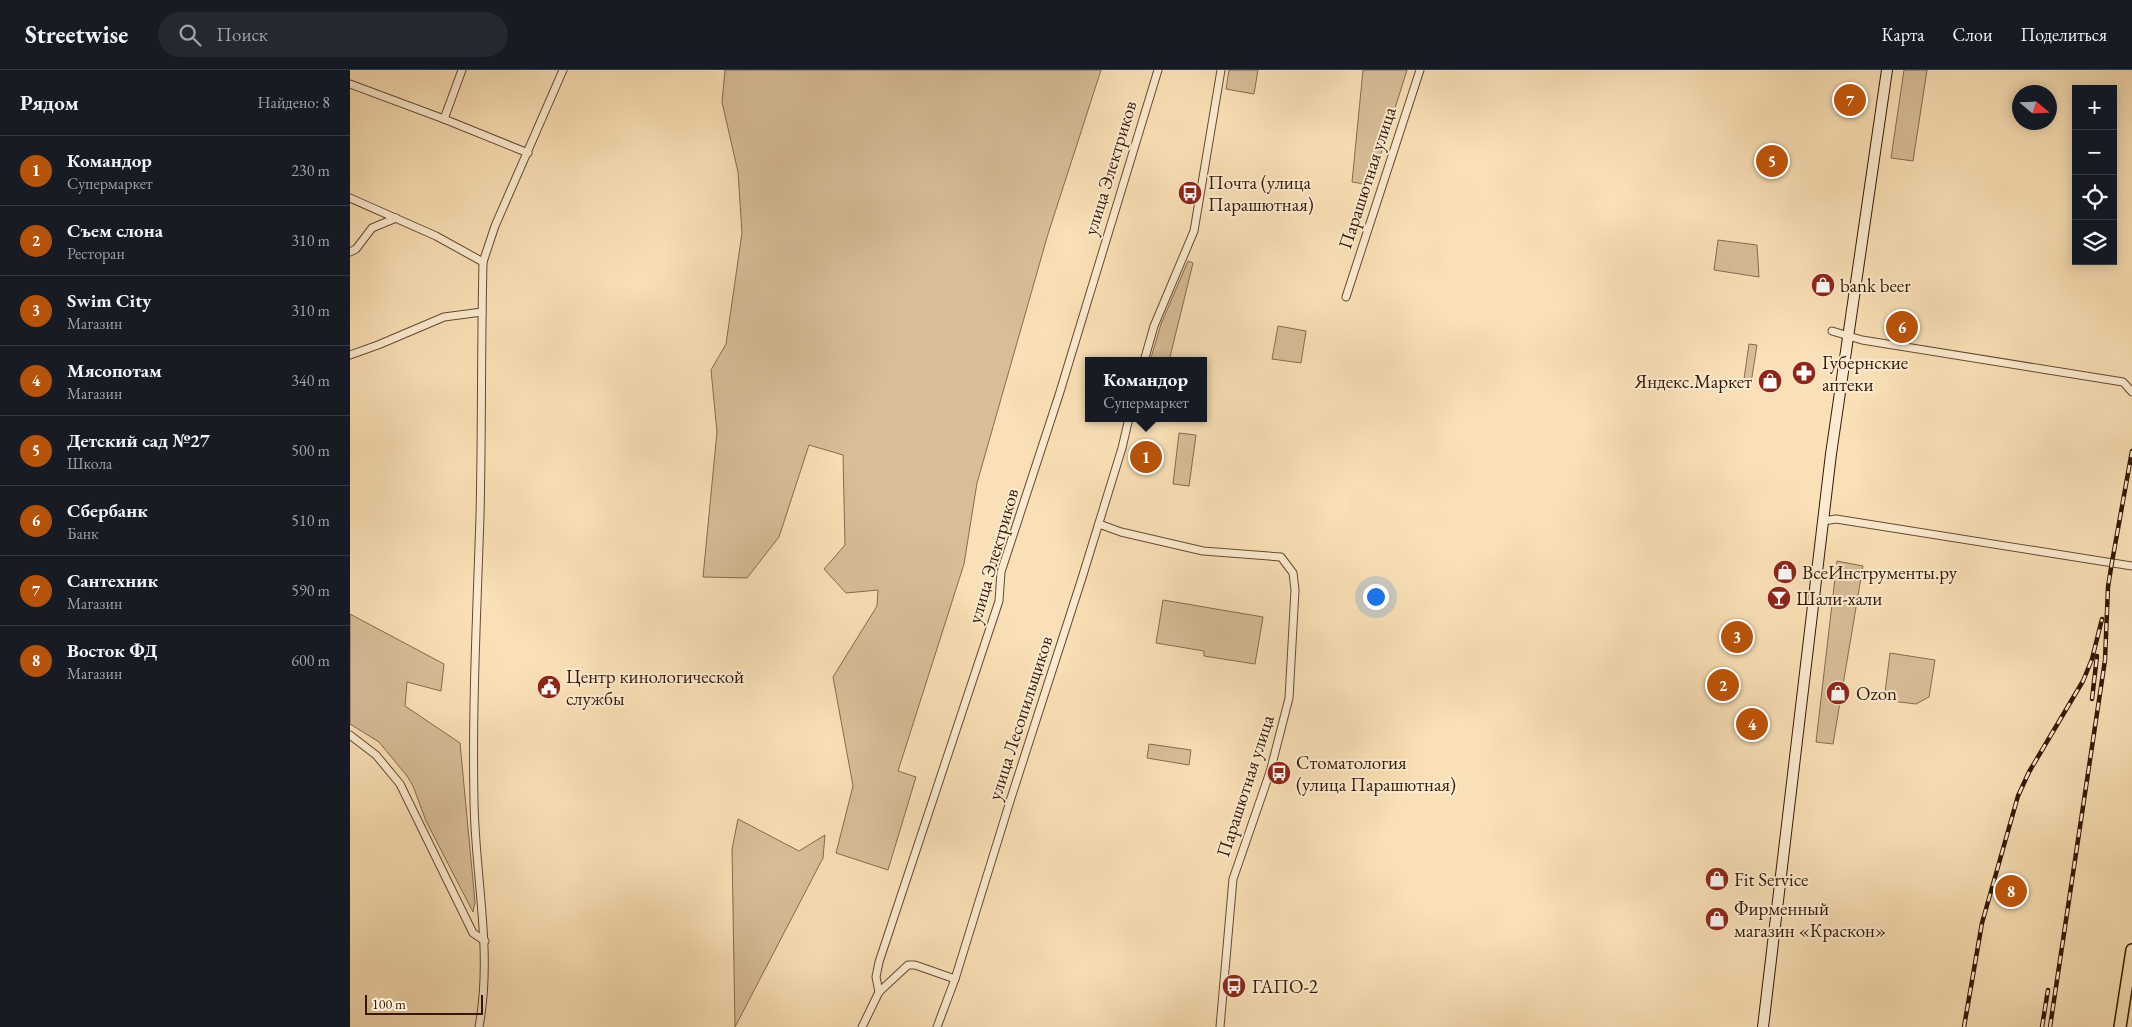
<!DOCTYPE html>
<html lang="ru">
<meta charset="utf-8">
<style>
:root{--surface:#171b24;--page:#242831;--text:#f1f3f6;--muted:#9ea1a6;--line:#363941;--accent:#b45309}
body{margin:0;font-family:"EB Garamond",serif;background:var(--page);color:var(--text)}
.controls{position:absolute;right:15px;top:15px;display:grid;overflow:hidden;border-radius:0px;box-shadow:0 2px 12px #0003}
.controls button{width:45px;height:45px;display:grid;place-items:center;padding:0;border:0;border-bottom:1px solid var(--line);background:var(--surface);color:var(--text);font:25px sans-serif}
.compass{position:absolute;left:1662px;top:15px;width:45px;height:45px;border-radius:50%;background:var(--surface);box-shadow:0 2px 12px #0003;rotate:109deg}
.scale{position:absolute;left:15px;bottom:12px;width:118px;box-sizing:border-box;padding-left:5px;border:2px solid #341805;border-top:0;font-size:14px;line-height:18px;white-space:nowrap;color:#341805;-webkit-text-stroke:4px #fcebd0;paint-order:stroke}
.you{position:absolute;left:1025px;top:526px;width:18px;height:18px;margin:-12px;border:4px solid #fff;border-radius:50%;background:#1a73e8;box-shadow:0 0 0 8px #1a73e833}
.badge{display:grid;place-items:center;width:32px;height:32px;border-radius:50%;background:var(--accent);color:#fff;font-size:16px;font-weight:700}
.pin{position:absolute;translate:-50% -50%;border:2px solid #fff;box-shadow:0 1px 5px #0006}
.popup{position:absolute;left:735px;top:287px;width:122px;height:65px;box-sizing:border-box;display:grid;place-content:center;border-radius:0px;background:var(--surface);filter:drop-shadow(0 1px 4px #0005);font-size:16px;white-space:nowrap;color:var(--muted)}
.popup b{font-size:19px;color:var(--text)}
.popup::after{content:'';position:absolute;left:50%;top:100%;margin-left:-10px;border:10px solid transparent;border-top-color:var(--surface)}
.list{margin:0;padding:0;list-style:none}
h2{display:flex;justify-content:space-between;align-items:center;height:65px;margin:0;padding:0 20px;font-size:21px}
h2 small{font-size:16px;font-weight:400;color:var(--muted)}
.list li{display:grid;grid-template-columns:32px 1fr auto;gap:15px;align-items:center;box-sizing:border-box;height:70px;padding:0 20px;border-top:1px solid var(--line)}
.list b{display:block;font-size:19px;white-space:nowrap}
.list p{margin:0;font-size:16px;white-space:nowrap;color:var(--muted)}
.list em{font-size:16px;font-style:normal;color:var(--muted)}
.icon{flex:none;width:28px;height:28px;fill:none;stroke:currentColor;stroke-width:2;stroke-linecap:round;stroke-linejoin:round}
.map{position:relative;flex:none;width:1782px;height:957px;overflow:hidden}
header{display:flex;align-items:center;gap:30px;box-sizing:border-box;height:70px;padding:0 25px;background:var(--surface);border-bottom:1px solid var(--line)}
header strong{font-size:24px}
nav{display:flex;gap:28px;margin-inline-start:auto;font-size:18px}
.search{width:350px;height:45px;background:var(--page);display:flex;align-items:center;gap:12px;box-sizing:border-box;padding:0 18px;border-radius:28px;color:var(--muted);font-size:19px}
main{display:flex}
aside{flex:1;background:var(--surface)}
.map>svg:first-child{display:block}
.green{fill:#d8be98;stroke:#866b4e}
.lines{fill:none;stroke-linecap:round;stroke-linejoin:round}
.minor-casing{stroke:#664a31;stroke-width:9}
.secondary-casing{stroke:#341805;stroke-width:12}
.trunk-casing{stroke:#341805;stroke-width:14}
.minor{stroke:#fcebd0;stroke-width:7}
.secondary{stroke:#fcebd0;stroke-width:10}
.trunk{stroke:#fae0b6;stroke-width:11}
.rail-casing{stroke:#341805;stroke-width:4.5}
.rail{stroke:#fcebd0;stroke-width:2.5;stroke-dasharray:8;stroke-linecap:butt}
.labels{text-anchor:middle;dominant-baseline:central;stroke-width:4;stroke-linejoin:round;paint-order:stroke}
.street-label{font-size:19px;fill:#341805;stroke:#fcebd0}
.poi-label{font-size:19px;fill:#341805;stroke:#fcebd0;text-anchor:start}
</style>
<header>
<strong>Streetwise</strong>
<div class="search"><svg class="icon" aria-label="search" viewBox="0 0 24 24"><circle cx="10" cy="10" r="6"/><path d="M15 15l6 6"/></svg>Поиск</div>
<nav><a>Карта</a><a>Слои</a><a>Поделиться</a></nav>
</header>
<main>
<aside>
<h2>Рядом<small>Найдено: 8</small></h2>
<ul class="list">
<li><span class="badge">1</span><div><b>Командор</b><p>Супермаркет</p></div><em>230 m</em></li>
<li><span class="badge">2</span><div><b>Съем слона</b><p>Ресторан</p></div><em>310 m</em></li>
<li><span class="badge">3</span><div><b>Swim City</b><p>Магазин</p></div><em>310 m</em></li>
<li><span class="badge">4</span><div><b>Мясопотам</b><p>Магазин</p></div><em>340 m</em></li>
<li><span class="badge">5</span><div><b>Детский сад №27</b><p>Школа</p></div><em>500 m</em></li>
<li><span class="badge">6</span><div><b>Сбербанк</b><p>Банк</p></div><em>510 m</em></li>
<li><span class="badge">7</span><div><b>Сантехник</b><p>Магазин</p></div><em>590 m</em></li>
<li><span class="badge">8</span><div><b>Восток ФД</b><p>Магазин</p></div><em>600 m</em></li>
</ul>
</aside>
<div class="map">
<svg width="1782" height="957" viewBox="0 0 1782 957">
<rect width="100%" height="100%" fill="#fae0b6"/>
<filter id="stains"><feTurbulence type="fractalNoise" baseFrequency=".004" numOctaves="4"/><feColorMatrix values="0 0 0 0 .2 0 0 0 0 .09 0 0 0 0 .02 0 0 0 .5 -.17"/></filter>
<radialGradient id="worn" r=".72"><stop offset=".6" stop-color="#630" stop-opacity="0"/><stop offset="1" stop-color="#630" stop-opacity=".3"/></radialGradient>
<!-- green -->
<g class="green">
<path d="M375 0H751L698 164 627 413 614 494 548 701 566 707 538 800 486 783 503 716 483 607 527 536 528 520 496 523 474 499 495 475 493 385 459 375 429 467 397 508 353 507 367 362 361 300 376 274 392 163 388 102 372 32Z"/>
<path d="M879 0H908L904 24 876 19Z"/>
<path d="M1013 0H1057L1021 115 1002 112Z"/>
<path d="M1554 0H1577L1563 91 1541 88Z"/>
<path d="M1368 170 1407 175 1409 207 1364 200Z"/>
<path d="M838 191 843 193 819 291H800L811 254Z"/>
<path d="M928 256 956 261 951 293 922 289Z"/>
<path d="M1399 274 1407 275 1401 313 1394 309Z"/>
<path d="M829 363 846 365 839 416 823 414Z"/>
<path d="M1487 491 1513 496 1483 674 1466 672Z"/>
<path d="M813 530 913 547 905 594 854 586V581L806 573Z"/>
<path d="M0 544 94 594 91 621 57 612 55 636 110 673 125 832 123 842 76 751 63 716 57 706 29 672 0 654Z"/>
<path d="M1540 583 1585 590 1579 627 1566 634 1534 630Z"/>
<path d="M799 674 841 680 839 695 797 688Z"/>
<path d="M388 749 449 781 475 765 473 788 385 957 382 779Z"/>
</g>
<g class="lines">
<!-- minor casing -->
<g class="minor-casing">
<g id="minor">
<path d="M0 14 94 49 178 83"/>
<path d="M94 49 112 0"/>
<path d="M0 128 86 166 133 192"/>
<path d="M0 182 6 179 22 158 46 148"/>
<path d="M996 227 1070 0"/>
<path d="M1482 261 1512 270 1773 312 1782 322"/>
<path d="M0 285 28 275 94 247 132 242"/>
<path d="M794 291 804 256 844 161 871 0"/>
<path d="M1473 451 1486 449 1782 496"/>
<path d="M749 454 771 462 853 481 931 487 943 503 945 520 939 628 920 702 883 809 870 957"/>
<path d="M0 665 26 685 50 714 123 863 135 871"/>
<path d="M529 922 526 907 529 892 649 531 651 502 709 325 808 0"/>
<path d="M129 957C143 881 125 807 124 731 122 636 127 541 130 446 132 362 131 277 133 192L145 156 213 0"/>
<path d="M512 957 529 922 558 895H565L605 909"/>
<path d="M587 957 605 909 661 728 732 508 772 378 779 348"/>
</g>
</g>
<!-- secondary casing -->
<g class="secondary-casing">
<path id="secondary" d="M1413 957 1481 384 1537 0"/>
</g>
<!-- trunk casing -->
<g class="trunk-casing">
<path id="trunk" d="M1770 957 1782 880"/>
</g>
<!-- minor -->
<use href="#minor" class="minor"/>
<!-- secondary -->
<use href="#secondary" class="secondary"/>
<!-- trunk -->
<use href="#trunk" class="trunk"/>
<!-- rail casing -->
<g class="rail-casing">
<g id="rail">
<path d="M1742 629 1747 586"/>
<path d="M1614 957 1632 853 1668 726 1679 702 1733 611 1742 589 1752 549"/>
<path d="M1692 957 1698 920"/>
<path d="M1700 957 1755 590 1758 517 1762 492 1782 381"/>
</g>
</g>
<!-- rail -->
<use href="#rail" class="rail"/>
</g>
<!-- icons -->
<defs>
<g id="bus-disc" transform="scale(1.25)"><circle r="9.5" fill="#8f2418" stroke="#fcebd0"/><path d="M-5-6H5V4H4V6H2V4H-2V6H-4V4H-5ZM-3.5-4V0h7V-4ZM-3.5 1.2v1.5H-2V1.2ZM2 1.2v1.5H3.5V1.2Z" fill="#fff"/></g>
<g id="shop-disc" transform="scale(1.25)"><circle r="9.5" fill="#8f2418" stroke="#fcebd0"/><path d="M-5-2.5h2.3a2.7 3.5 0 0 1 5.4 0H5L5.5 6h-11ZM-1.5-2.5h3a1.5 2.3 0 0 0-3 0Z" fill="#fff"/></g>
<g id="pharmacy-disc" transform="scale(1.25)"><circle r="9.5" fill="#8f2418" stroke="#fcebd0"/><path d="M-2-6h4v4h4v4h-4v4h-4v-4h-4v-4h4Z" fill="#fff"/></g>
<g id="bar-disc" transform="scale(1.25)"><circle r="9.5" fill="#8f2418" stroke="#fcebd0"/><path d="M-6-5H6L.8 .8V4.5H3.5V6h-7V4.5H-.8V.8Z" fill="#fff"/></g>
<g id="civic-disc" transform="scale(1.25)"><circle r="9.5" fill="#8f2418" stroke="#fcebd0"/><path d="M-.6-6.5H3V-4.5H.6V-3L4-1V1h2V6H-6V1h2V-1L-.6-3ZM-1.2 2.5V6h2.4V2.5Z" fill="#fff"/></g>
</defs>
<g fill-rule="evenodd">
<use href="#bus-disc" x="840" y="123"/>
<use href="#shop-disc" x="1473" y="215"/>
<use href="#pharmacy-disc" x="1454" y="303"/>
<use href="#shop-disc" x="1420" y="311"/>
<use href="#shop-disc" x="1435" y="502"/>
<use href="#bar-disc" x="1429" y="528"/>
<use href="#civic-disc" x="199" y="617"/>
<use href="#shop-disc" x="1488" y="623"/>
<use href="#bus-disc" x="929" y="703"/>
<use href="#shop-disc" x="1367" y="809"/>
<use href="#shop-disc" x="1367" y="849"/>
<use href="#bus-disc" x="884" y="916"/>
</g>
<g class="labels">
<!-- street labels -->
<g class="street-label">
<text transform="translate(760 98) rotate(-73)">улица Электриков</text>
<text transform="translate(1017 108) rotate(-72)">Парашютная улица</text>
<text transform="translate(643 486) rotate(-74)">улица Электриков</text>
<text transform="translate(670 648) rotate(-72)">улица Лесопильщиков</text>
<text transform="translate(895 716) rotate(-72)">Парашютная улица</text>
</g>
<!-- poi labels -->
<g class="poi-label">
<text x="858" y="112">Почта (улица<tspan x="858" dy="22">Парашютная)</tspan></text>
<text x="1490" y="215">bank beer</text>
<text x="1472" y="292">Губернские<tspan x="1472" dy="22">аптеки</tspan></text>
<text x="1402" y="311" text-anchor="end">Яндекс.Маркет</text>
<text x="1452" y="502">ВсеИнструменты.ру</text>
<text x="1446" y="528">Шали-хали</text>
<text x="216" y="606">Центр кинологической<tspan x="216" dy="22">службы</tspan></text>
<text x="1506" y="623">Ozon</text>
<text x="946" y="692">Стоматология<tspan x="946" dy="22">(улица Парашютная)</tspan></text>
<text x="1384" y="809">Fit Service</text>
<text x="1384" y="838">Фирменный<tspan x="1384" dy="22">магазин «Краскон»</tspan></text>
<text x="902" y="916">ГАПО-2</text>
</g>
</g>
<rect width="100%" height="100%" filter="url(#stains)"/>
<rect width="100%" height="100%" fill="url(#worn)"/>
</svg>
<div class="controls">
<button>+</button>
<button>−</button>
<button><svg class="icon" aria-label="locate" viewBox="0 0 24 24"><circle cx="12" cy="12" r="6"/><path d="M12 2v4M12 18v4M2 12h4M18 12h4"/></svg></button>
<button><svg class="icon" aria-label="layers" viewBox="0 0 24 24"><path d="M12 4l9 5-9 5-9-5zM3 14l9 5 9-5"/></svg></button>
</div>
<svg class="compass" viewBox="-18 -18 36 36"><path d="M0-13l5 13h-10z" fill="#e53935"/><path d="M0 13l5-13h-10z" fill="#9ea1a6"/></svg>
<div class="scale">100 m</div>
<div class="you"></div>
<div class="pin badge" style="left:796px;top:387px">1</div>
<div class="popup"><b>Командор</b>Супермаркет</div>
<div class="pin badge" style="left:1373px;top:615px">2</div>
<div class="pin badge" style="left:1387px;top:567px">3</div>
<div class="pin badge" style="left:1402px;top:654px">4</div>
<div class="pin badge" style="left:1422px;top:91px">5</div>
<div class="pin badge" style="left:1552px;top:257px">6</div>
<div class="pin badge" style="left:1500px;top:30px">7</div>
<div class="pin badge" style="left:1661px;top:821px">8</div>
</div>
</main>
